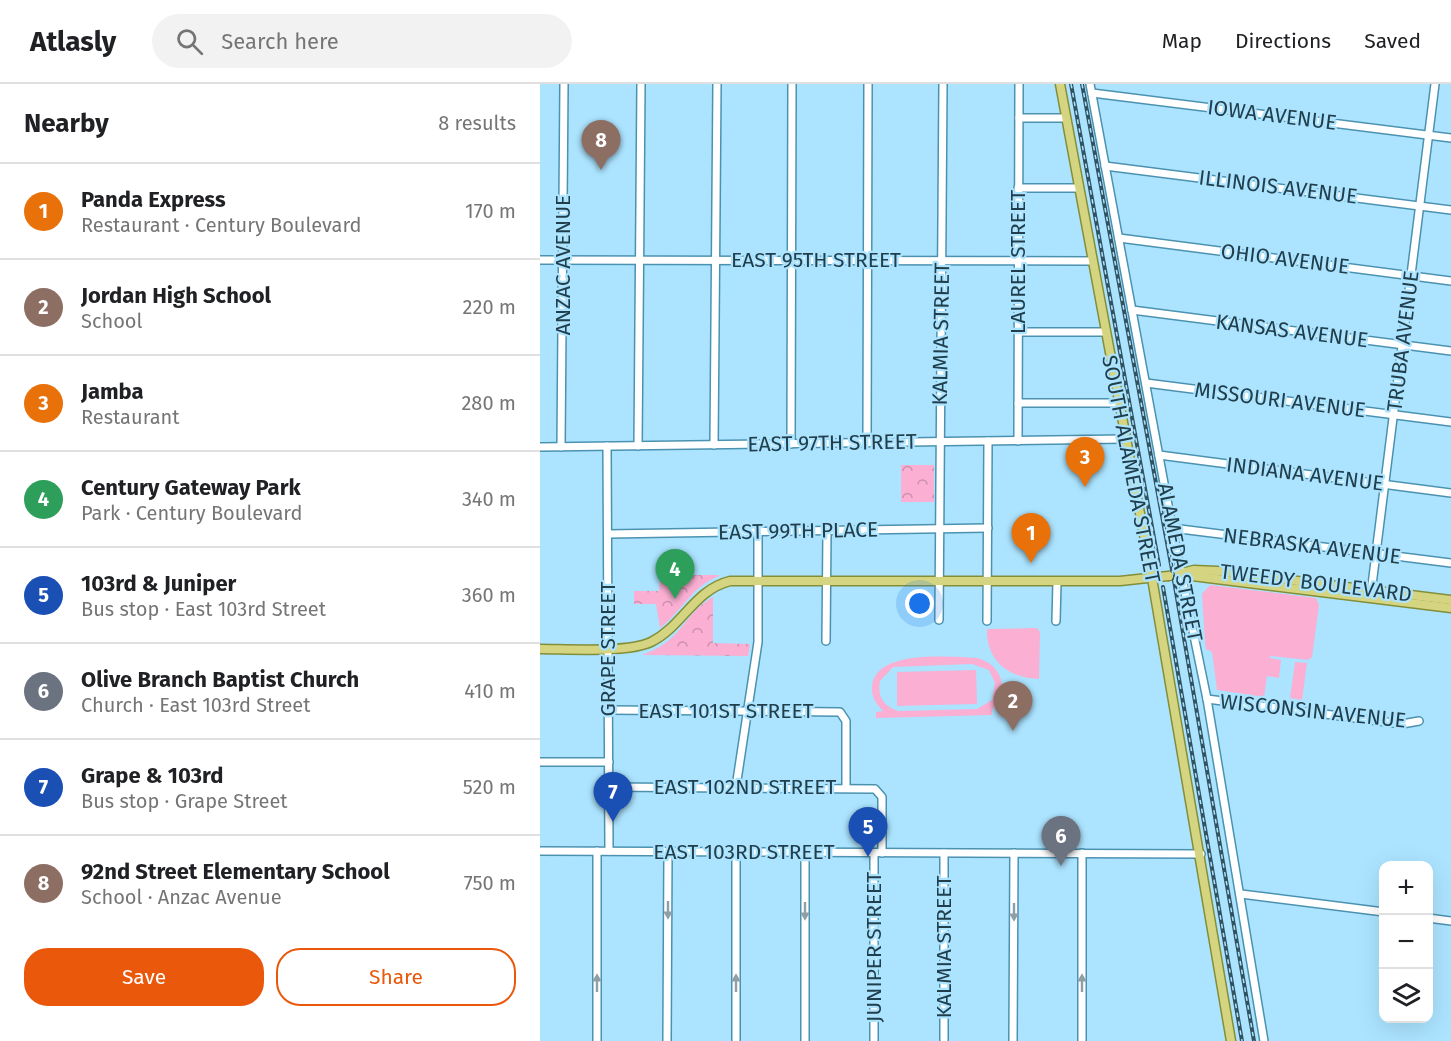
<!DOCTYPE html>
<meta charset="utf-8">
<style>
:root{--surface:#fff;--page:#f2f2f2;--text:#202124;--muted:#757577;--line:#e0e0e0;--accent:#ea580c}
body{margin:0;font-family:"Fira Sans",sans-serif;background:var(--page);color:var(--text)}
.controls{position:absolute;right:18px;bottom:18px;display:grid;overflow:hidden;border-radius:12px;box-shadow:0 6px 24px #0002}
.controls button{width:54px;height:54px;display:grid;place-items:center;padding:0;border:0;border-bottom:2px solid var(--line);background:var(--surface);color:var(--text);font:30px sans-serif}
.you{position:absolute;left:380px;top:520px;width:21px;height:21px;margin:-15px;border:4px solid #fff;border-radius:50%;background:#1a73e8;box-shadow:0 0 0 9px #1a73e833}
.badge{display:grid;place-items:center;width:39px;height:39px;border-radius:50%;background:var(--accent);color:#fff;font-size:20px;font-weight:700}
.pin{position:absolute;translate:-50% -50px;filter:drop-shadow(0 2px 3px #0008)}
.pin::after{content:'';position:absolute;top:32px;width:21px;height:18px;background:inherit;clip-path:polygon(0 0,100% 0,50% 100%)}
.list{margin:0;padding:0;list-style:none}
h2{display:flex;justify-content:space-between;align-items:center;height:78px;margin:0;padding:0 24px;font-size:26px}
h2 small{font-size:20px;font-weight:400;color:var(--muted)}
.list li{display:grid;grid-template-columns:39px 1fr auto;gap:18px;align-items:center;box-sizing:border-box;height:96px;padding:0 24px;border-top:2px solid var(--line)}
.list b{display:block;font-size:22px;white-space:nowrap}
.list p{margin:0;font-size:20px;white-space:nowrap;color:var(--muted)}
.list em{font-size:20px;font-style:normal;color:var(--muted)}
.actions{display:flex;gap:12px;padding:18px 24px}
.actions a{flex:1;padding:14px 0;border:2px solid var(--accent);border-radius:24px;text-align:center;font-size:21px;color:var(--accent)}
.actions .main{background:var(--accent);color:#fff}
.icon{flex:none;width:33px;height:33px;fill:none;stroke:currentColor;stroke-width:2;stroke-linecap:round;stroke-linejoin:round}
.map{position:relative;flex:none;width:911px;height:957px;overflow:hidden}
header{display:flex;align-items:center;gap:36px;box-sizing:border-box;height:84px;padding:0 30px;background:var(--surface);border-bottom:2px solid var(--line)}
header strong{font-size:28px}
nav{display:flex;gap:33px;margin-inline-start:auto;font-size:21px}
.search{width:420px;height:54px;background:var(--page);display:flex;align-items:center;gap:15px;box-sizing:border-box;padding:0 21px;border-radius:33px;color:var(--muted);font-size:22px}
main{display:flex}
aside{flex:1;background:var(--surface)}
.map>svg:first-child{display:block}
.park{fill:url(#park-crowns)}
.garden{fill:#faafd3;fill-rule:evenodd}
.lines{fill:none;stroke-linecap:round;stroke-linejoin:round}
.minor-casing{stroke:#4b92b1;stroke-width:10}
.major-casing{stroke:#838e38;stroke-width:11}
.minor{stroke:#fff;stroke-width:7}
.major{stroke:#d5d581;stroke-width:8}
.rail-casing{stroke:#315261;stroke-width:4}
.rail{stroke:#ace4ff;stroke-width:1.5;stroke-dasharray:4.5;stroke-linecap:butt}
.major-bridge-casing{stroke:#838e38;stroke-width:11;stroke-linecap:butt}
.major-bridge{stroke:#d5d581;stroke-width:8}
.oneway{fill:#909ea5}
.labels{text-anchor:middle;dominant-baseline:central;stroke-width:4.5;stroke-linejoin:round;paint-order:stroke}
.street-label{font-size:21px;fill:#203e4b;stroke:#ace4ff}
</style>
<header>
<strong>Atlasly</strong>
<div class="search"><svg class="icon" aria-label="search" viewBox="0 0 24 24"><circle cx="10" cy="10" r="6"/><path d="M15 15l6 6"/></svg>Search here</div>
<nav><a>Map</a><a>Directions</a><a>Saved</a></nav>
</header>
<main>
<aside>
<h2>Nearby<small>8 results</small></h2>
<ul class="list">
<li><span class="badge" style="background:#e8710a">1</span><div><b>Panda Express</b><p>Restaurant · Century Boulevard</p></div><em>170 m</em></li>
<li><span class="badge" style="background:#8d6e63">2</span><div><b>Jordan High School</b><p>School</p></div><em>220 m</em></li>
<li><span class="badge" style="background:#e8710a">3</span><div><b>Jamba</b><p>Restaurant</p></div><em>280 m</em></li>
<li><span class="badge" style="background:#2e9e5b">4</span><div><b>Century Gateway Park</b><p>Park · Century Boulevard</p></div><em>340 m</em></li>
<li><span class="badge" style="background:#1a4fb4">5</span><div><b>103rd &amp; Juniper</b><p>Bus stop · East 103rd Street</p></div><em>360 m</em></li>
<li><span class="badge" style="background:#6b7280">6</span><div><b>Olive Branch Baptist Church</b><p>Church · East 103rd Street</p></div><em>410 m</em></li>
<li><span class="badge" style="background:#1a4fb4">7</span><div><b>Grape &amp; 103rd</b><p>Bus stop · Grape Street</p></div><em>520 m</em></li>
<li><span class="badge" style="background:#8d6e63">8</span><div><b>92nd Street Elementary School</b><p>School · Anzac Avenue</p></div><em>750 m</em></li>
</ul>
<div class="actions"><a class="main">Save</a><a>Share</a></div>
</aside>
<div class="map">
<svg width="911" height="957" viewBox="0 0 911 957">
<defs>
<pattern id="park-crowns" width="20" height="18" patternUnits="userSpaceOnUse" patternTransform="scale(1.5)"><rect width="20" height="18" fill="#faafd3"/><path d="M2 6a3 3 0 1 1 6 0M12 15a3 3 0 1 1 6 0" fill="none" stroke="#ca90ad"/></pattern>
</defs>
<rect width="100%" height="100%" fill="#ace4ff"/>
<!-- park -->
<g class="park">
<rect x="361" y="381" width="33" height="37"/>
<path d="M120 491H179V492C152 502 142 527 120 544L116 520H94V507H119Z"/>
<path d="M173 513V559L210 560 208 572 102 571C143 557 142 531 173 513Z"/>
</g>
<!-- garden -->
<g class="garden">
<path d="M670 501 776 514 779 521 772 573 768 576 730 572V574L741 576 739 594 727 592 724 613 677 606 672 568 666 565 665 559 662 510Z"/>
<path d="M497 544 500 548 499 595C469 594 446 577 447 545Z"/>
<path d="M437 574C455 578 468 596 459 615 456 622 451 624 452 631L336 634V628L343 627C336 620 331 612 332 602 336 565 410 573 437 574ZM432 580 449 586 455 599 452 616 437 625 358 627C343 622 337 612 340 597L353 583Z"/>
<path d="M755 578 767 579 762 616 750 614Z"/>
<path d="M436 586 437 620 357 622V588Z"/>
</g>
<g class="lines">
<!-- minor casing -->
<g class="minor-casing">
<g id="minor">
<path d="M550 0 636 464 667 615 724 957"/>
<path d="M552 9 911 54"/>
<path d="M479 34H525"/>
<path d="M565 82 911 126"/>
<path d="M478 104H539"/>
<path d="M579 154 911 197"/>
<path d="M0 176 552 177"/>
<path d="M592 226 911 267"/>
<path d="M478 248H565"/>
<path d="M606 299 911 338"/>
<path d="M478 319H578"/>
<path d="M478 357 479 0"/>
<path d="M327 359 328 0"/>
<path d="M251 360 252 0"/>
<path d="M174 361 177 0"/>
<path d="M67 362 69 767"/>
<path d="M98 362 101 0"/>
<path d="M0 363 585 355"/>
<path d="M21 363 24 0"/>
<path d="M619 371 911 409"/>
<path d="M632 444 911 479"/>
<path d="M68 450 448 444"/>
<path d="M831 509 895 0"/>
<path d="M399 536 403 0"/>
<path d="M447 537 448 357"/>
<path d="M516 537 517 498"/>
<path d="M286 557 287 447"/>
<path d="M667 615 862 640 879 637"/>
<path d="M68 626 300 628 306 637V704"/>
<path d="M0 678H69"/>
<path d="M69 703 335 705 342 713V769"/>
<path d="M196 703 218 558V448"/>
<path d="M0 767 661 770"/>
<path d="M265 768V957"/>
<path d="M334 769V957"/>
<path d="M404 769V957"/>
<path d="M701 810 844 828"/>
<path d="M888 834 911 837"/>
<path d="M57 957V767"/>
<path d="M127 957 128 768"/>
<path d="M196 957V768"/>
<path d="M473 957 474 769"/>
<path d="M542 957V769"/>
</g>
</g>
<!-- major casing -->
<g class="major-casing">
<g id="major">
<path d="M520 0 612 494 691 957"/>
<path d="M644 491 911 524"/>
<path d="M629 492 654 486 677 487 911 516"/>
<path d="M0 565C27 565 88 569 111 558 143 542 154 506 190 497H580L617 493"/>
</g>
</g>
<!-- minor -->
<use href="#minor" class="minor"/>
<!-- major -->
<use href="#major" class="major"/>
<!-- rail casing -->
<g class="rail-casing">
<g id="rail">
<path d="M531 0 619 481"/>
<path d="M542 0 633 491 714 957"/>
<path d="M623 503 702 957"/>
</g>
</g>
<!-- rail -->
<use href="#rail" class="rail"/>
<!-- major-bridge casing -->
<g class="major-bridge-casing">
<path id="major-bridge" d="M617 493 629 492"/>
</g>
<!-- major-bridge -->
<use href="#major-bridge" class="major-bridge"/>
</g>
<!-- one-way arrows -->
<defs><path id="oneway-solid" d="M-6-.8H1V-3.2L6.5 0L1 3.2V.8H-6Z" transform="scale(1.5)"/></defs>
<g class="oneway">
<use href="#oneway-solid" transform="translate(128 826) rotate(90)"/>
<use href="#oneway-solid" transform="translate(265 827) rotate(90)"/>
<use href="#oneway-solid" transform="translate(474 828) rotate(90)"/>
<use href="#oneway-solid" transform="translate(57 899) rotate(-90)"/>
<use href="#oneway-solid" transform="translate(196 899) rotate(-90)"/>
<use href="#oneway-solid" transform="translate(542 899) rotate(-90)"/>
</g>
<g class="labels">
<!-- street labels -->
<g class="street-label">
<text transform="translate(732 31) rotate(7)">IOWA AVENUE</text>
<text transform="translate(738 103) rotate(7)">ILLINOIS AVENUE</text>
<text transform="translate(745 175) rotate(7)">OHIO AVENUE</text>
<text x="276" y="176">EAST 95TH STREET</text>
<text transform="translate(478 178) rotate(-90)">LAUREL STREET</text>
<text transform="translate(23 181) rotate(-90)">ANZAC AVENUE</text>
<text transform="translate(752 247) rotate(7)">KANSAS AVENUE</text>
<text transform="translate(401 250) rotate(-89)">KALMIA STREET</text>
<text transform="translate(863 257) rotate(-83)">TRUBA AVENUE</text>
<text transform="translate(740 316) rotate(7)">MISSOURI AVENUE</text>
<text transform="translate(292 359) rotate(-1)">EAST 97TH STREET</text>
<text transform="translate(591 385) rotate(79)">SOUTH ALAMEDA STREET</text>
<text transform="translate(765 390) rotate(7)">INDIANA AVENUE</text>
<text transform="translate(258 447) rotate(-1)">EAST 99TH PLACE</text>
<text transform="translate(772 462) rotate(7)">NEBRASKA AVENUE</text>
<text transform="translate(640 478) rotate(79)">ALAMEDA STREET</text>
<text transform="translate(776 499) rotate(7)">TWEEDY BOULEVARD</text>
<text transform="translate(68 565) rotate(-90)">GRAPE STREET</text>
<text x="186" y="627">EAST 101ST STREET</text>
<text transform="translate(773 627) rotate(6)">WISCONSIN AVENUE</text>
<text x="205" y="703">EAST 102ND STREET</text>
<text x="204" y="768">EAST 103RD STREET</text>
<text transform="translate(334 863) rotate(-90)">JUNIPER STREET</text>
<text transform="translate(404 863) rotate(-90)">KALMIA STREET</text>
</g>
</g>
</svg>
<div class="controls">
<button>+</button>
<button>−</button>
<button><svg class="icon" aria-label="layers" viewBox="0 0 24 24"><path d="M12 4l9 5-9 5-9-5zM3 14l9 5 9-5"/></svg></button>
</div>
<div class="you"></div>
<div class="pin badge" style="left:491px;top:479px;background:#e8710a">1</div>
<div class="pin badge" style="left:473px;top:647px;background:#8d6e63">2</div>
<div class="pin badge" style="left:545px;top:403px;background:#e8710a">3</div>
<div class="pin badge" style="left:135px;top:515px;background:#2e9e5b">4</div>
<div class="pin badge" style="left:328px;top:773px;background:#1a4fb4">5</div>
<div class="pin badge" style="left:521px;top:782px;background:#6b7280">6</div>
<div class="pin badge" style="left:73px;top:738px;background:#1a4fb4">7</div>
<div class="pin badge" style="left:61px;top:86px;background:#8d6e63">8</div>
</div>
</main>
